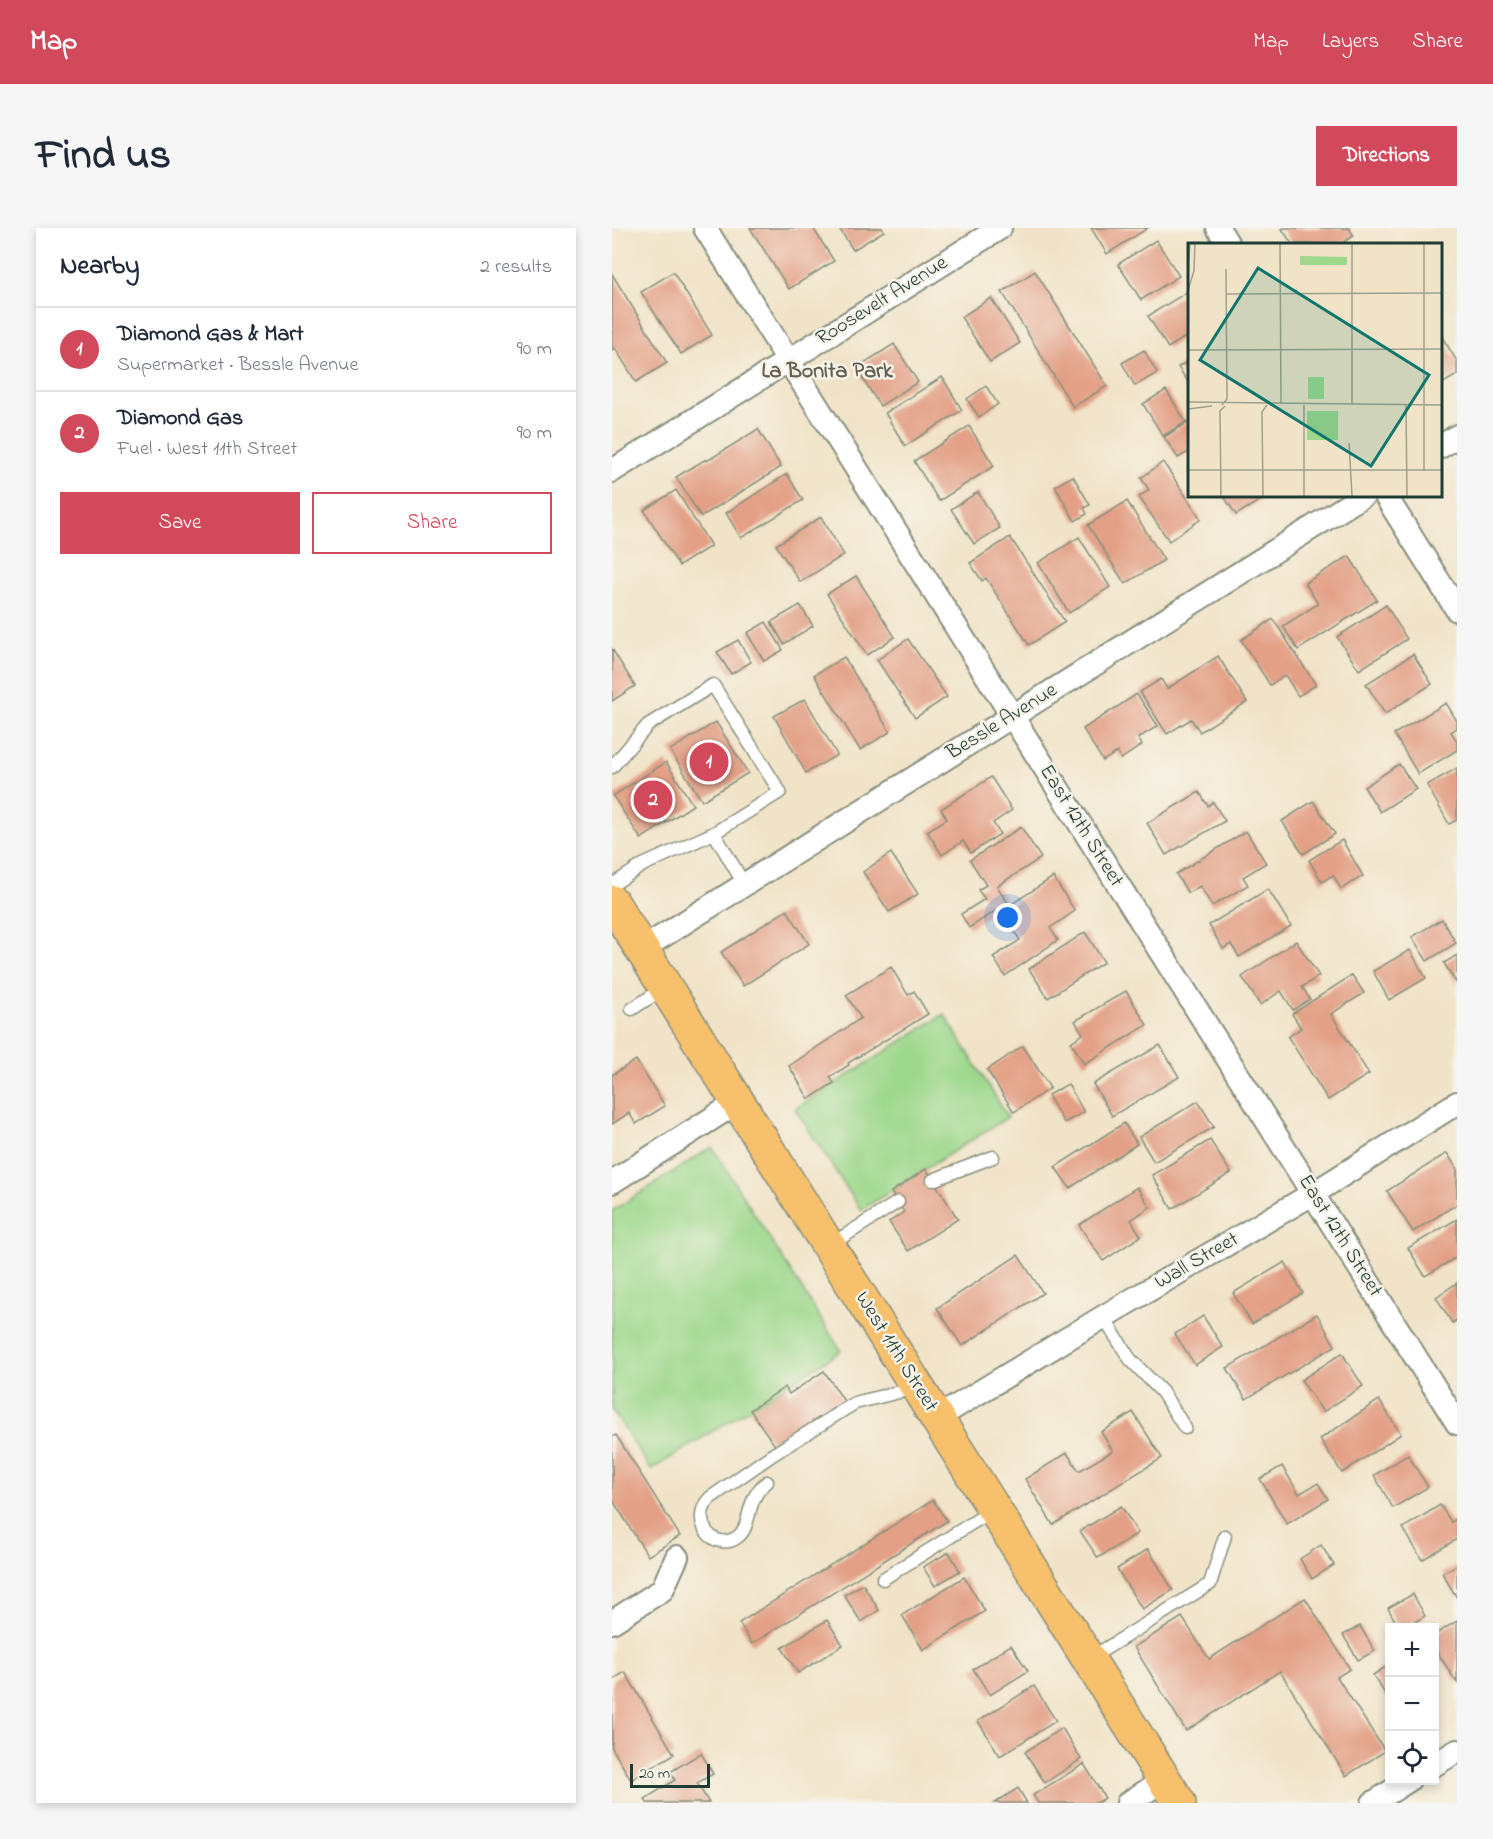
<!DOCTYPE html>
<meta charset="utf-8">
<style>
:root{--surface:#fff;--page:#f6f6f7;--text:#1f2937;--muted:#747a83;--line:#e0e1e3;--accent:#d1495b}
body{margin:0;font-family:"Indie Flower",sans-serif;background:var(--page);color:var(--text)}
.controls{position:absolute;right:18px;bottom:18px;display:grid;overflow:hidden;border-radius:0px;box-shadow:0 3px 9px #0003}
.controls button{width:54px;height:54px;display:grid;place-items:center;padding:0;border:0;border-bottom:2px solid var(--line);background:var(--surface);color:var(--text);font:30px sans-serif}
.scale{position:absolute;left:18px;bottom:15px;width:80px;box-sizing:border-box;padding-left:6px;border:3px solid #1f3d34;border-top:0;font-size:16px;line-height:21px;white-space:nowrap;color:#1f3d34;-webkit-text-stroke:4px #f7f3e8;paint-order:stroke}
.you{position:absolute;left:396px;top:690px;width:21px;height:21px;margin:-15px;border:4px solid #fff;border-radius:50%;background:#1a73e8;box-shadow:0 0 0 9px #1a73e833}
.badge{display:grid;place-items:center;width:39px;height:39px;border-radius:50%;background:var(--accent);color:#fff;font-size:20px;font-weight:700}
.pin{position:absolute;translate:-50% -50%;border:3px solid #fff;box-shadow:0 2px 6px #0006}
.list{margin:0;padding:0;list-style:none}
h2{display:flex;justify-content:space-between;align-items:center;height:78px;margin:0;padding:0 24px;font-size:26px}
h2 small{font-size:20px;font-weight:400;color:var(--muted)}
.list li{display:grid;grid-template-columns:39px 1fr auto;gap:18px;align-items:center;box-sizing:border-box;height:84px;padding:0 24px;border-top:2px solid var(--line)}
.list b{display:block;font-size:22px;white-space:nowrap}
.list p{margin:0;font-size:20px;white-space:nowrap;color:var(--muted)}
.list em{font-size:20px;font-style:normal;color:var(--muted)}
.actions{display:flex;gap:12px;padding:18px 24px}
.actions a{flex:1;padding:14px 0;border:2px solid var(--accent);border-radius:0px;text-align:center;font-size:21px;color:var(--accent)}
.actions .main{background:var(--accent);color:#fff}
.icon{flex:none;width:33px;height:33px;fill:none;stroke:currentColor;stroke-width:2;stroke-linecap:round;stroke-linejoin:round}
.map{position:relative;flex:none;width:845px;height:1575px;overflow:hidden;border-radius:0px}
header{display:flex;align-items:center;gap:36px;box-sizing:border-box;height:84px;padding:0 30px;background:var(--accent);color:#fff}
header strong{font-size:28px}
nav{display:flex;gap:33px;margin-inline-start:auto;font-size:21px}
.intro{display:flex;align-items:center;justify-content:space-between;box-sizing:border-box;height:144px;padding:0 36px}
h1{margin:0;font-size:42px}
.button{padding:15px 27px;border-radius:0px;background:var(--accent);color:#fff;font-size:21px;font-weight:700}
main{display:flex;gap:36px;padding:0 36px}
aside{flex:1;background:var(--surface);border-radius:0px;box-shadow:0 3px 9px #0003}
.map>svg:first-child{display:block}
.green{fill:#9dd88c;stroke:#5e8a60;stroke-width:1.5}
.building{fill:#e3a086}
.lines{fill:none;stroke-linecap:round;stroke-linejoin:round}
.service-casing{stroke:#88907e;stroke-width:15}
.minor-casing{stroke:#88907e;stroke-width:26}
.primary-casing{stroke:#88907e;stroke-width:36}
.service{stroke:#fff;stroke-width:12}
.minor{stroke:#fff;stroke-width:22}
.primary{stroke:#f7c06c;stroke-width:33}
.labels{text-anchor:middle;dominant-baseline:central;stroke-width:5;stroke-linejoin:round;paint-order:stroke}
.street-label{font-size:21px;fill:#1f3d34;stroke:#f7f3e8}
.neighbourhood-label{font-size:22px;font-weight:bold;fill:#646051;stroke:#f7f3e8}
.inset-road{fill:none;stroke:#9da18d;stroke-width:1.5}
.view{fill:#0f766e;fill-opacity:0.15;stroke:#0f766e;stroke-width:3}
.inset-edge{fill:none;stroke:#1f3d34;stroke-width:3}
</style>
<header>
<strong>Map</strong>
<nav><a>Map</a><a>Layers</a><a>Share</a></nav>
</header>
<div class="intro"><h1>Find us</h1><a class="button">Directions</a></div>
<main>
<aside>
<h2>Nearby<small>2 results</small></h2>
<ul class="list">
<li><span class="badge">1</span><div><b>Diamond Gas &amp; Mart</b><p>Supermarket · Bessle Avenue</p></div><em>90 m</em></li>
<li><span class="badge">2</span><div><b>Diamond Gas</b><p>Fuel · West 11th Street</p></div><em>90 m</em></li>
</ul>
<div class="actions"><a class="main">Save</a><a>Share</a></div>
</aside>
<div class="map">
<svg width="845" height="1575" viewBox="0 0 845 1575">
<rect width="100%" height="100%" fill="#f7f3e8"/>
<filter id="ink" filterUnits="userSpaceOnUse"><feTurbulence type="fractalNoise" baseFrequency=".0167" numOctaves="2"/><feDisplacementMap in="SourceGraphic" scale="12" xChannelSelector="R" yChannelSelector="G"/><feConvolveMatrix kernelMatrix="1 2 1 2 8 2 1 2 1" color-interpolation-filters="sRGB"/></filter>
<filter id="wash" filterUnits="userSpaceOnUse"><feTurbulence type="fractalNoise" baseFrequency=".008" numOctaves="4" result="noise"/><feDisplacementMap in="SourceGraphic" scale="24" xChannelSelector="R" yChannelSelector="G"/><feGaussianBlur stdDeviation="1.35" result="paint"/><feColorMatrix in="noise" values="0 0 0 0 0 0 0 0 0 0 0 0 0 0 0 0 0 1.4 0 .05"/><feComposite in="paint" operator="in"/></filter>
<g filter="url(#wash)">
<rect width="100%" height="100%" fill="#f1e3c8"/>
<!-- green -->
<g class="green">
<path d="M332 786 396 889 249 982 183 881Z"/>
<path d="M100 919 229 1123 39 1242 0 1181V983Z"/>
</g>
<g id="blocks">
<!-- building -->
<g class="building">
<path d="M138 0H201L222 33 177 61Z"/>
<path d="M227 0H270L272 3 241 22Z"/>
<path d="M479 0H536L495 26Z"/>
<path d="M672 0H737L742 8 728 16H680L670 1Z"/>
<path d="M544 12 567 48 529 72 506 36Z"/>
<path d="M423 43 495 158 461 179 390 64Z"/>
<path d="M61 44 100 107 69 126 29 64Z"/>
<path d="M0 46 55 135 24 154 3 120 0 122Z"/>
<path d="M578 62V106L556 120 536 88Z"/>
<path d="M379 70 408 115 378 134 349 89Z"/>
<path d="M828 106 845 133V147L828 157Z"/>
<path d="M282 116 306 154 268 178 244 140Z"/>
<path d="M532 122 545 145 523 158 510 135Z"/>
<path d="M578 132V157L566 139Z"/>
<path d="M330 149 350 182 293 218 273 185Z"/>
<path d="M374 158 386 176 367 189 355 171Z"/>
<path d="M554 162 574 194 551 208 531 176Z"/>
<path d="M576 194 578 198V223L566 230 552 209Z"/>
<path d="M357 198 382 238 327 273 302 233Z"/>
<path d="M146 201 169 239 89 289 64 249 94 231 95 233Z"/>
<path d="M551 234 589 291 557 313 527 269 537 262 529 250Z"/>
<path d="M175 246 191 272 129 310 114 285Z"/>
<path d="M461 248 478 277 472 280 475 286 463 293 443 258Z"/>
<path d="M64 262 99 318 67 338 32 282Z"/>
<path d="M366 264 388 300 362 316 339 281Z"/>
<path d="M611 267H657L624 287Z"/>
<path d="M515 273 552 332 513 356 476 297Z"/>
<path d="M209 289 232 327 188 354 164 317Z"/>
<path d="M398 309 453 394 417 417 374 350 370 353 358 335Z"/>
<path d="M467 309 498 359 457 385 426 335Z"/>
<path d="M737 328 765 372 686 422 671 398 706 376 693 355Z"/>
<path d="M244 348 283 409 255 427 215 366Z"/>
<path d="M188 377 201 398 172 416 159 394Z"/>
<path d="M774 377 795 411 747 442 725 409Z"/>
<path d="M661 391 704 457 686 468 673 447 658 457 629 412Z"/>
<path d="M154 394 171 422 152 433 135 405Z"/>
<path d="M296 411 335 469 303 490 265 432Z"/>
<path d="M126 412 139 434 119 446 105 424Z"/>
<path d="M0 421 23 458 0 473Z"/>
<path d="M801 426 820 456 773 486 754 456Z"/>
<path d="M606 428 635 474 588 504 579 491 555 506 528 464 549 451 555 461Z"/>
<path d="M232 429 278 504 248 522 202 447Z"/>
<path d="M525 466 546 498 526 510 530 517 509 531 505 524 491 533 471 501Z"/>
<path d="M193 471 225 527 194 545 162 488Z"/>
<path d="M834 475 845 493V500L839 504 845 513V522L806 546 782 506Z"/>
<path d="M104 494 136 545 90 573 58 522Z"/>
<path d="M54 534 81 577 29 611 1 568Z"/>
<path d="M787 536 804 561 768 584 752 559Z"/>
<path d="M845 540V592L837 596 815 557Z"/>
<path d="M379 549 400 582 381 595 388 606 359 625 351 613 330 627 315 603 335 591 329 581Z"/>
<path d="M587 564 596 578 601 574 613 593 554 627 535 595Z"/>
<path d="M701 573 723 606 691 626 670 593Z"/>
<path d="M409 599 429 630 385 658 396 675 357 700 349 686 373 671 366 662 374 657 358 632Z"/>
<path d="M634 603 654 635 631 649 636 657 600 678 588 658 576 665 564 646Z"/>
<path d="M730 612 751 648 729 661 721 647 710 654 697 632Z"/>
<path d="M279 625 306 666 277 684 251 644Z"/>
<path d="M441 649 463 683 438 700 446 712 393 748 381 729 408 712 399 698 393 702 383 687Z"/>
<path d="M656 661 679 698 627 729 619 716 611 721 597 697Z"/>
<path d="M175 682 197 716 131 758 109 724Z"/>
<path d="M830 691 844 715 815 733 800 709Z"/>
<path d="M473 704 492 734 436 770 417 741Z"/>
<path d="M684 713 707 748 690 759 698 771 681 782 669 763 648 777 630 749Z"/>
<path d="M798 722 814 750 777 772 761 743Z"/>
<path d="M845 727V756L832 735Z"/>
<path d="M279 739 296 767 302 763 316 786 236 835 237 837 218 849 222 855 197 871 177 838 249 790 234 767Z"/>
<path d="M740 747 752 765 719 786 757 846 716 872 676 809 689 800 680 786Z"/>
<path d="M514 763 535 797 472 836 459 814 471 806 463 793Z"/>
<path d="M548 817 567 849 500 888 481 856Z"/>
<path d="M411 818 438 860 402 884 375 842Z"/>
<path d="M24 832 53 878 24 896 17 885 0 896V847Z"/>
<path d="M456 856 472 884 452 895 436 867Z"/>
<path d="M586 873 602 899 542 934 527 909Z"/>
<path d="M512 895 525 916 458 960 443 939Z"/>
<path d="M598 912 619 945 560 981 540 947Z"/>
<path d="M835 925 845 941V976L801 1004 775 963Z"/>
<path d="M314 941 346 991 296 1023 277 994 292 984 279 964Z"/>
<path d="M525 959 538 979 519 992 529 1008 491 1033 467 997Z"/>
<path d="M845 991V1029L813 1048 796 1020Z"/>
<path d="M406 1027 431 1065 350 1118 325 1080Z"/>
<path d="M673 1034 691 1065 640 1096 621 1065Z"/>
<path d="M845 1055V1092L840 1095 824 1069Z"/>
<path d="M705 1086 723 1118 634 1171 615 1140Z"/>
<path d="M591 1088 611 1119 583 1137 563 1106Z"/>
<path d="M730 1125 751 1158 711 1184 689 1152Z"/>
<path d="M212 1143 232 1173 164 1219 138 1182 173 1159 177 1166Z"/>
<path d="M767 1172 789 1206 730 1245 708 1211Z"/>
<path d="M521 1184 550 1230 441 1297 413 1251 455 1225 467 1243 501 1223 489 1204Z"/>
<path d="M4 1207 68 1308 36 1328 0 1271V1209Z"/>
<path d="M796 1227 816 1259 781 1280 762 1247Z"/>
<path d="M670 1238 687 1266 706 1255 716 1271 675 1296 648 1251Z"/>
<path d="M321 1272 335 1293 140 1416 127 1395Z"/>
<path d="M828 1277 839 1294 845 1291V1311L810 1332 791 1300Z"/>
<path d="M509 1278 526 1305 486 1330 468 1303Z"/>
<path d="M709 1317 722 1337 700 1351 688 1331Z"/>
<path d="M536 1321 561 1362 530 1381 505 1341Z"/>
<path d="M337 1324 348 1343 323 1358 311 1339Z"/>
<path d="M845 1337V1370L830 1345Z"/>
<path d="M352 1349 373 1383 311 1422 290 1387Z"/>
<path d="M251 1356 267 1382 249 1394 232 1367Z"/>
<path d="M801 1366 813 1388 793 1400H787L776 1380Z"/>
<path d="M693 1370 738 1441 725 1449 773 1523 734 1548 668 1443 574 1503 522 1419 570 1389 597 1431Z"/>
<path d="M215 1392 231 1417 186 1445 170 1420Z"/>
<path d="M845 1393V1455L822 1419V1407Z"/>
<path d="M748 1398 763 1423 746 1432 731 1407Z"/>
<path d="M399 1417 416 1443 378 1467 361 1441Z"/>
<path d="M778 1436V1474L761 1447Z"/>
<path d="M13 1444 62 1526 19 1552 0 1520V1452Z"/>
<path d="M422 1458 444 1493 388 1528 366 1493Z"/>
<path d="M450 1500 469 1531 433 1555 413 1524Z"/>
<path d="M89 1525 101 1546 85 1555 97 1575H35L33 1571 63 1552 58 1544Z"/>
<path d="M472 1536 493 1570 485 1575H426L421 1567Z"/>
<path d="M406 1560 415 1575H383Z"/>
</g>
</g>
</g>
<g filter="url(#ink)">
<use href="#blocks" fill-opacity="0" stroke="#88907e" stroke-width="1.5"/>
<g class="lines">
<!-- service casing -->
<g class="service-casing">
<g id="service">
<path d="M0 539 36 497 101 457 168 564 102 605"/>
<path d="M0 657 31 637 102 605 132 656"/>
<path d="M20 781 52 760"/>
<path d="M321 952 381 929"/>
<path d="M218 1017 286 974"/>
<path d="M491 1089 518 1131 550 1164 573 1200"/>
<path d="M155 1254C132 1271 141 1300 124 1310 101 1324 77 1292 98 1270L160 1227 243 1175 303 1160"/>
<path d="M271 1351 381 1282"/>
<path d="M477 1431 598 1356 613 1308"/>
</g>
</g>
<!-- minor casing -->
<g class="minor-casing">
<g id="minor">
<path d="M93 0 845 1195"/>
<path d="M606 0 616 16"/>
<path d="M828 219 845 208"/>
<path d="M0 243 388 0"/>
<path d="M773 267 845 382"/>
<path d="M30 721 752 267"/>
<path d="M0 954 126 874"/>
<path d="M325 1190 491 1089 702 965 845 875"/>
<path d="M0 1394 50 1362 65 1329"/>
<path d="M822 1537 845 1523"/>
<path d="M516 1575 552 1552"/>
<path d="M761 1575 797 1552"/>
</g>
</g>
<!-- primary casing -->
<g class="primary-casing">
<path id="primary" d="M0 674 567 1575"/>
</g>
<!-- service -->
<use href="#service" class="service"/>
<!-- minor -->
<use href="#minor" class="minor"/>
<!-- primary -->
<use href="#primary" class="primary"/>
</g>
</g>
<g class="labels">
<!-- street labels -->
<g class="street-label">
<text transform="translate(270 73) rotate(-32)">Roosevelt Avenue</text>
<text transform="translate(390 494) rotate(-32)">Bessle Avenue</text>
<text transform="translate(469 598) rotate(58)">East 12th Street</text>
<text transform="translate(728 1008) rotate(58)">East 12th Street</text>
<text transform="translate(585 1033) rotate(-30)">Wall Street</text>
<text transform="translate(284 1124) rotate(58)">West 11th Street</text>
</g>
<!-- neighbourhood labels -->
<g class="neighbourhood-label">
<text x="215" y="144">La Bonita Park</text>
</g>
</g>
<!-- overview -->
<g transform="translate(576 15)">
<rect width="254" height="254" fill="#f1e3c8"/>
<path d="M112 13 159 14V22H112ZM120 134H136V156H120ZM119 168H150V197H119Z" fill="#9dd88c"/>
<path class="inset-road" d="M92 0 93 161M236 0V228M0 31 2 0M0 47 6 28 7 0M39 51 254 50M0 107 254 106M0 159 254 162M164 161V0M34 162 39 156 38 26M116 162V253M218 162 219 253M0 166 24 163M161 200 164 253M0 227H254M33 253 32 168 37 163M75 253 74 169 79 162"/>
<path class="view" d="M70 25 241 132 183 223 12 117Z"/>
<rect width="254" height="254" class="inset-edge"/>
</g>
</svg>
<div class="controls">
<button>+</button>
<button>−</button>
<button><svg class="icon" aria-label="locate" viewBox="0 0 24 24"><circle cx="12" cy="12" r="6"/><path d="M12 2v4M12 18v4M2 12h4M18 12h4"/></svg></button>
</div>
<div class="scale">20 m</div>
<div class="you"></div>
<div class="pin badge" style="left:97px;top:534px">1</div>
<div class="pin badge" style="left:41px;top:572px">2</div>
</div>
</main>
